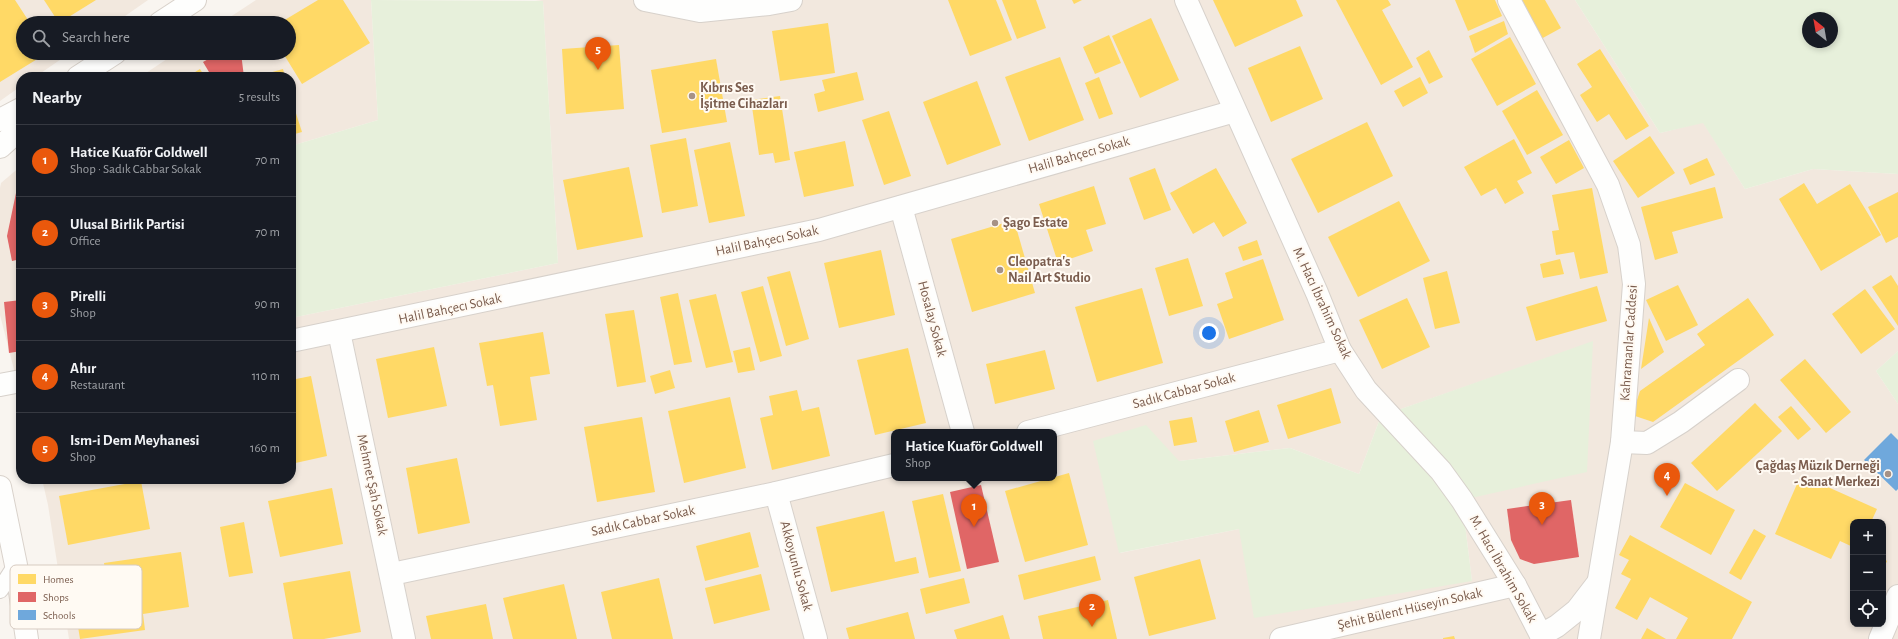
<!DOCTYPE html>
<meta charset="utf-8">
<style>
:root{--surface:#171b24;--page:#242831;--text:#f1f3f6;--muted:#9ea1a6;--line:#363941;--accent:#ea580c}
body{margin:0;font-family:"Alegreya Sans",sans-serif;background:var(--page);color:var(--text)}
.controls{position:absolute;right:12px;bottom:12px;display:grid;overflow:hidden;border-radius:8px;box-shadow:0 2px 6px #0003}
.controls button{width:36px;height:36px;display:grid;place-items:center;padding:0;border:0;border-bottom:1px solid var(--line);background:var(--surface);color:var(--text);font:20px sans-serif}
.compass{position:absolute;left:1802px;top:12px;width:36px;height:36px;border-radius:50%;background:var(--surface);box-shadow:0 2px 6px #0003;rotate:329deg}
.you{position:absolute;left:1209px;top:333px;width:14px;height:14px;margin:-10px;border:3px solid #fff;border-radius:50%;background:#1a73e8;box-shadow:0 0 0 6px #1a73e833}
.badge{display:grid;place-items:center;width:26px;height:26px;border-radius:50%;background:var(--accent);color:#fff;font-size:13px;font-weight:700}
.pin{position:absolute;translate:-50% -33px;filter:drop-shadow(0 1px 2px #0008)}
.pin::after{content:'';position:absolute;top:21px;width:14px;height:12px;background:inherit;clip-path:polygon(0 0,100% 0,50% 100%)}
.popup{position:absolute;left:891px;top:429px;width:166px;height:52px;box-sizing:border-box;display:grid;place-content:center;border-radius:8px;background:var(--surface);filter:drop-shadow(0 1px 3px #0005);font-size:13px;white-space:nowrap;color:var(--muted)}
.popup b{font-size:15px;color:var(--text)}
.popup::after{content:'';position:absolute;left:50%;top:100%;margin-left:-8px;border:8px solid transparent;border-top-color:var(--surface)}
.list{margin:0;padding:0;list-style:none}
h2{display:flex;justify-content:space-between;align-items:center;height:52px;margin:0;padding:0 16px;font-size:17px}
h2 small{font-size:13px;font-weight:400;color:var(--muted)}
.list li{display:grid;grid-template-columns:26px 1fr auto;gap:12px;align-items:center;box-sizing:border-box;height:72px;padding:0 16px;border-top:1px solid var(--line)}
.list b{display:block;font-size:15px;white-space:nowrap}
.list p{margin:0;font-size:13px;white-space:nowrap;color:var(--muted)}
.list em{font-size:13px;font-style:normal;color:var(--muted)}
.icon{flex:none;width:22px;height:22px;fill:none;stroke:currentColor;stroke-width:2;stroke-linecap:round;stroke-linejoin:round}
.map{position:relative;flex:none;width:1898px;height:639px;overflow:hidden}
.search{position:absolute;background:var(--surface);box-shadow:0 2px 6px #0003;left:16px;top:16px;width:280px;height:44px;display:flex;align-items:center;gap:10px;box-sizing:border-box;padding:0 14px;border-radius:22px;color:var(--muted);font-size:15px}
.panel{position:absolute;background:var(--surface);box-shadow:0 2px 6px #0003;left:16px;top:72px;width:280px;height:412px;border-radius:16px}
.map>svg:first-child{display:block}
.residential{fill:#f2e8de;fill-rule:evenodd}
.green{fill:#e7f0db;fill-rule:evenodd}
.homes{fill:#ffd966}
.shops{fill:#e06666}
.schools{fill:#6fa8dc}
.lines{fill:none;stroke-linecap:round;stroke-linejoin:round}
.lane-casing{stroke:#d7d1cb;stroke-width:18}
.street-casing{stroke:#d7d1cb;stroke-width:24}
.secondary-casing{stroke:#d9d2cb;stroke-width:24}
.lane{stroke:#fefefd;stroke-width:16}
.street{stroke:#fefefd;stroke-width:22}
.secondary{stroke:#fefefd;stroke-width:22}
.poi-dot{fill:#a69286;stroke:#fffaf3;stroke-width:1.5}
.labels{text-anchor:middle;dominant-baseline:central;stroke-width:4;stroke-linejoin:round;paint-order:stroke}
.poi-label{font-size:14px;font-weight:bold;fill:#7a5c4d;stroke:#fffaf3;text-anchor:start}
.street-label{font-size:14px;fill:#7a5c4d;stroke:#fffaf3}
.key{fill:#fffaf3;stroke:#d7cbc1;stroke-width:1}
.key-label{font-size:11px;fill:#7a5c4d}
</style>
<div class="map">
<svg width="1898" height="639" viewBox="0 0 1898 639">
<rect width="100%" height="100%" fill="#f9f5f0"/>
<!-- residential -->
<g class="residential">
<path d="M0 0H148L115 23H23V53H70L35 77H21V86L0 101Z"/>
<path d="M256 0H371L378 120 291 146V77H140L176 53H289V23H221Z"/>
<path d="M535 0H1575L1660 133 1703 122 1745 189 1813 169 1898 174V351L1876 371 1898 404V639H69L48 505 42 479H291V318L558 263 543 1ZM1593 342 1462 500 1472 581 1239 529 1120 553 1179 461 1290 448 1359 474 1381 416ZM894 432H1054V478H894ZM1853 522H1883V624H1853Z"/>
<path d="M21 166V397L0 315V188L1 183Z"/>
</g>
<!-- green -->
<g class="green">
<path d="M371 0 543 1 558 263 291 318V146L378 120Z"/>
<path d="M1575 0H1898V174L1813 169 1745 189 1703 123 1660 133ZM1808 18H1832V42H1808Z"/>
<path d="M1593 341 1587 472 1462 500 1472 581 1254 618 1239 529 1119 553 1093 441 1146 425 1179 461 1290 448 1359 474 1381 416Z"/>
<path d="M1898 351V404L1876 371Z"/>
</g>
<!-- homes -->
<g class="homes">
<path d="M0 0H15L30 23H23V53H47L0 82Z"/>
<path d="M44 0H96L59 23Z"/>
<path d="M318 0H343L370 43 302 84 283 53H289V23H284L283 21Z"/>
<path d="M948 0H996L1012 40 970 56Z"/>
<path d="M1002 0H1036L1046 28 1017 39Z"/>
<path d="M1072 0H1082L1074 4Z"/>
<path d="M1213 0H1296L1303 16 1235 47Z"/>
<path d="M1336 0H1388L1391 5 1382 10 1413 67 1381 85Z"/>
<path d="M1455 0H1495L1502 16 1468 31Z"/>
<path d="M1519 0H1545L1561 28 1541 39Z"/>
<path d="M1151 18 1179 80 1140 98 1112 36Z"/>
<path d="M1504 21 1508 34 1475 53 1469 36Z"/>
<path d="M828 23 835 73 780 81 772 31Z"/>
<path d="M1109 35 1121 63 1095 74 1083 47Z"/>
<path d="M1510 37 1536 84 1497 106 1471 59Z"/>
<path d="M619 45 624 109 566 114 562 49Z"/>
<path d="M1300 46 1323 99 1271 122 1248 68Z"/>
<path d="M1600 49 1649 126 1626 140 1609 114 1597 122 1580 95 1592 87 1577 64Z"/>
<path d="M1429 50 1443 77 1429 84 1416 58Z"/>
<path d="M1060 57 1084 120 1029 141 1005 77Z"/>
<path d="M716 59 727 122 662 133 651 70Z"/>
<path d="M200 69 205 77H187Z"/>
<path d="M283 69 285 77H255Z"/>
<path d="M857 72 864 100 818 112 814 94 825 91 822 80Z"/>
<path d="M1099 77 1113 114 1099 119 1085 83Z"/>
<path d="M1420 77 1428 93 1403 107 1394 91Z"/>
<path d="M977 81 1001 145 947 165 923 102Z"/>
<path d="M1537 90 1563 135 1527 155 1502 111Z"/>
<path d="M780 96 790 160 775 163 773 153 759 155 751 100Z"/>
<path d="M291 98 302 132 291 135Z"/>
<path d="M889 111 911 176 884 185 862 120Z"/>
<path d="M1367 122 1393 176 1318 213 1291 159Z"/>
<path d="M1650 136 1675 173 1638 198 1613 161Z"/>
<path d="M686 138 698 206 662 213 650 145Z"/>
<path d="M1514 139 1532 173 1517 181 1524 193 1505 204 1496 188 1481 196 1464 167Z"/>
<path d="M1569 140 1584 168 1556 184 1540 157Z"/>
<path d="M845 141 854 186 804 197 794 152Z"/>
<path d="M730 142 745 216 709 223 694 150Z"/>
<path d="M1707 158 1715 175 1690 185 1683 169Z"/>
<path d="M629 167 643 237 577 250 563 180Z"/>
<path d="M1155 168 1171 210 1144 220 1129 178Z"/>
<path d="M1216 168 1247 223 1223 237 1214 222 1193 234 1170 193Z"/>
<path d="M1804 183 1817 204 1850 184 1881 235 1821 271 1779 199Z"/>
<path d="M1094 186 1106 224 1086 230 1093 251 1058 263 1039 204Z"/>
<path d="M1715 187 1723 218 1672 232 1678 253 1655 260 1641 207Z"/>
<path d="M1592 188 1608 273 1580 279 1574 252 1556 255 1552 231 1559 230 1552 195Z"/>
<path d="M1898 192V237L1886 243 1868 207Z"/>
<path d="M1399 201 1430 261 1358 297 1328 237Z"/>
<path d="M1014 220 1035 293 972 312 951 239Z"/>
<path d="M1257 240 1262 255 1243 261 1238 247Z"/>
<path d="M881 250 895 315 839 328 824 263Z"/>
<path d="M1188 258 1203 306 1169 316 1155 268Z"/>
<path d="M1263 259 1284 320 1229 339 1217 304 1233 298 1225 273Z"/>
<path d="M1560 259 1564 274 1543 278 1540 264Z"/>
<path d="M790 271 809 339 786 346 767 277Z"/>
<path d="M1447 271 1460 323 1435 329 1423 278Z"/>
<path d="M1891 275 1898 286V326L1872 287Z"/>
<path d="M1678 285 1698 325 1666 341 1646 300Z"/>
<path d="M763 286 782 356 760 362 741 292Z"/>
<path d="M1597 286 1607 321 1536 341 1526 307Z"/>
<path d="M1142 288 1163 363 1097 382 1075 307Z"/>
<path d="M1865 289 1895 329 1861 354 1832 314Z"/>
<path d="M678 293 692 362 674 365 660 297Z"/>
<path d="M716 294 733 362 706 368 689 300Z"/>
<path d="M1407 298 1430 347 1382 369 1359 320Z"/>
<path d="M1748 298 1774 335 1653 422 1632 415 1640 391 1705 345 1697 334Z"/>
<path d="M634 310 646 382 617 387 605 314Z"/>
<path d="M1649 318 1664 352 1641 369Z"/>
<path d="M543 332 550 374 530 377 537 420 500 426 493 385 487 386 479 343Z"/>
<path d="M434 347 447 406 388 418 376 359Z"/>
<path d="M750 347 755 370 738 373 733 351Z"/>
<path d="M908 348 926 423 875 435 857 360Z"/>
<path d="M1045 350 1055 389 995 404 986 364Z"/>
<path d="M1805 359 1851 412 1826 433 1780 380Z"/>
<path d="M670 370 675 388 655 394 650 376Z"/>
<path d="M311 376 327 456 291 464V380Z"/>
<path d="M1331 388 1341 423 1288 439 1277 405Z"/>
<path d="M797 390 802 411 819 407 830 456 772 470 760 418 773 415 769 396Z"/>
<path d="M730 397 746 468 684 483 668 411Z"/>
<path d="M1755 403 1782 431 1717 491 1691 463Z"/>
<path d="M1791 406 1811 429 1798 440 1778 417Z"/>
<path d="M1259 410 1269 442 1234 452 1225 421Z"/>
<path d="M642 417 655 492 597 502 584 427Z"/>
<path d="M1192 417 1197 442 1174 446 1169 421Z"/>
<path d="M457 458 470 523 418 534 406 468Z"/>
<path d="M1069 473 1088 545 1025 562 1005 491Z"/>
<path d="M1801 475 1877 509 1871 522H1853V547L1840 541 1831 559 1775 534Z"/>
<path d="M141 481 150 529 68 545 59 496Z"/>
<path d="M1685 483 1735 510 1711 555 1660 527Z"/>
<path d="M332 488 343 544 280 557 268 501Z"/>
<path d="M943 494 961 571 929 578 912 501Z"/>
<path d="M884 511 895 562 916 557 919 573 831 592 816 527Z"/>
<path d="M244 522 253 573 229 577 220 527Z"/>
<path d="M1754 529 1766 536 1741 580 1729 573Z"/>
<path d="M750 532 759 567 705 581 696 546Z"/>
<path d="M1630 535 1752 602 1732 639H1676L1688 618 1650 597 1637 620 1615 608 1631 579 1621 574 1629 560 1619 555Z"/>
<path d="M181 552 189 607 143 614 145 630 80 639 72 589 107 583 104 563Z"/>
<path d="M1095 556 1101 580 1024 600 1018 575Z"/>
<path d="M1883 558 1887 561 1883 570Z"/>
<path d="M1200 559 1216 619 1149 636 1134 577Z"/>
<path d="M350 571 361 632 324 639H293L283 583Z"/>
<path d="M761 574 770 610 714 624 705 588Z"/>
<path d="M659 578 673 639H612L601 592Z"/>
<path d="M964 578 970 603 926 614 920 589Z"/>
<path d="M564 584 577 639H513L503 598Z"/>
<path d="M1108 600 1117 639H1043L1038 616Z"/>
<path d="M486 604 493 639H431L426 616Z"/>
<path d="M908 612 915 639H849L846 628Z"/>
<path d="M1003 615 1010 639H957L954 630Z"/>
<path d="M1647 628 1666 639H1641Z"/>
<path d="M1454 636 1455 639H1443V638Z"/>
</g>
<!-- shops -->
<g class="shops">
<path d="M219 53H241L244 77H212L203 62Z"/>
<path d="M21 190V259L12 261 7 236 16 193Z"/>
<path d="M21 300V351L9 353 4 302Z"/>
<path d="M981 485 999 562 967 569 950 492Z"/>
<path d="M1571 500 1579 557 1534 564 1520 559 1511 540 1507 509Z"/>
</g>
<!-- schools -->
<path class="schools" d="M1891 433 1898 440V489L1896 491 1864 460Z"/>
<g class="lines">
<!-- lane casing -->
<g class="lane-casing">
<path id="lane" d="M0 590 16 565"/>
</g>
<!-- street casing -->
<g class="street-casing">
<g id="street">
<path d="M645 0 700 11 769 4 791 0"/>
<path d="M1186 0 1317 293 1340 350 1366 390 1441 471 1462 500 1515 585 1543 639"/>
<path d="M1509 0 1608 185 1629 245 1634 284 1622 442 1589 639"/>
<path d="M901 207 963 432"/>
<path d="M339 332 404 639"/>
<path d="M291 341 819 230 1235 111"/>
<path d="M0 385 21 381"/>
<path d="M1028 432 1340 350"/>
<path d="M1622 442 1647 443 1681 422 1738 380"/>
<path d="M776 493 816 639"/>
<path d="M392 574 776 493 894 465"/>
<path d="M1541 635 1557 626 1577 610 1597 584"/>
<path d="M1281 639 1515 585"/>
<path d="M1880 639 1898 596"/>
</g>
</g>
<!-- secondary casing -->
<g class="secondary-casing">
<g id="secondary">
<path d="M160 23 195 0"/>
<path d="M78 77 115 53"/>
<path d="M0 120 21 109"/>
<path d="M0 147 21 128"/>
<path d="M0 487 16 565 27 639"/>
</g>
</g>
<!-- lane -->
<use href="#lane" class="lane"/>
<!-- street -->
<use href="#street" class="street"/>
<!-- secondary -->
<use href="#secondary" class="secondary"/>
</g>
<!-- markers -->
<g class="poi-dot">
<circle cx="692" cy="96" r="4"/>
<circle cx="995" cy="223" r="4"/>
<circle cx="1000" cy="270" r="4"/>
<circle cx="1888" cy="474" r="4"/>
</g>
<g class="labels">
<!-- poi labels -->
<g class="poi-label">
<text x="700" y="88">Kıbrıs Ses<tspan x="700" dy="16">İşitme Cihazları</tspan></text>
<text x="1003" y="223">Şago Estate</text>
<text x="1008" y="262">Cleopatra's<tspan x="1008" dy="16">Nail Art Studio</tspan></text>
<text x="1880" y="466" text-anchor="end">Çağdaş Müzık Derneği<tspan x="1880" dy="16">- Sanat Merkezi</tspan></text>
</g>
<!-- street labels -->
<g class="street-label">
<text transform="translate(1079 155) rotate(-16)">Halil Bahçecı Sokak</text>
<text transform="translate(767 241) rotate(-12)">Halil Bahçecı Sokak</text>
<text transform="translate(1322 303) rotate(65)">M. Hacı İbrahim Sokak</text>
<text transform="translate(450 309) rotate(-12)">Halil Bahçecı Sokak</text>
<text transform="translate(932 319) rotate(75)">Hosalay Sokak</text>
<text transform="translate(1629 343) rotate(-86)">Kahramanlar Caddesi</text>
<text transform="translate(1184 391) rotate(-15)">Sadık Cabbar Sokak</text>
<text transform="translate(372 485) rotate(78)">Mehmet Şah Sokak</text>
<text transform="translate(643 521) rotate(-12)">Sadık Cabbar Sokak</text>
<text transform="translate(796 566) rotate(75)">Akkoyunlu Sokak</text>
<text transform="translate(1503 569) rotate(60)">M. Hacı İbrahim Sokak</text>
<text transform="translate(1410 609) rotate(-13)">Şehit Bülent Hüseyin Sokak</text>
</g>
</g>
<!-- legend -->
<rect x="10" y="565" width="132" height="64" rx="6" class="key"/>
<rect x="18" y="574" width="18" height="10" fill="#ffd966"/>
<rect x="18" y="592" width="18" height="10" fill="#e06666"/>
<rect x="18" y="610" width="18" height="10" fill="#6fa8dc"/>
<g class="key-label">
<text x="43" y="583">Homes</text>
<text x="43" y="601">Shops</text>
<text x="43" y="619">Schools</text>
</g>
</svg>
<div class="controls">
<button>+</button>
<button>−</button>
<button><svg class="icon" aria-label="locate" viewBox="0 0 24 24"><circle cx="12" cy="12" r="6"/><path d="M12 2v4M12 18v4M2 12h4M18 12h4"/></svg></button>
</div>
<svg class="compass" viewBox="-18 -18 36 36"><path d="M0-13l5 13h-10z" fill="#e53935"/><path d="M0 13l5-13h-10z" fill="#9ea1a6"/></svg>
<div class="you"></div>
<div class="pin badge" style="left:974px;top:527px">1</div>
<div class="popup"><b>Hatice Kuaför Goldwell</b>Shop</div>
<div class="pin badge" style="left:1092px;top:627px">2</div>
<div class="pin badge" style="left:1542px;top:525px">3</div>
<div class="pin badge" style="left:1667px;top:496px">4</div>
<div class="pin badge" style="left:598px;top:70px">5</div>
<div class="search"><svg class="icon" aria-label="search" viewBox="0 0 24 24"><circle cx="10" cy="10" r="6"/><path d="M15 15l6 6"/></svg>Search here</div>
<section class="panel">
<h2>Nearby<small>5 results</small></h2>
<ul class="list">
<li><span class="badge">1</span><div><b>Hatice Kuaför Goldwell</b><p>Shop · Sadık Cabbar Sokak</p></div><em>70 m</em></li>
<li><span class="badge">2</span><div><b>Ulusal Birlik Partisi</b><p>Office</p></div><em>70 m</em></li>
<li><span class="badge">3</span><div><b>Pirelli</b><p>Shop</p></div><em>90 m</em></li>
<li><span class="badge">4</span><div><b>Ahır</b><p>Restaurant</p></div><em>110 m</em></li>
<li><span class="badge">5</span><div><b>Ism-i Dem Meyhanesi</b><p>Shop</p></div><em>160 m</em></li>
</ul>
</section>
</div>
